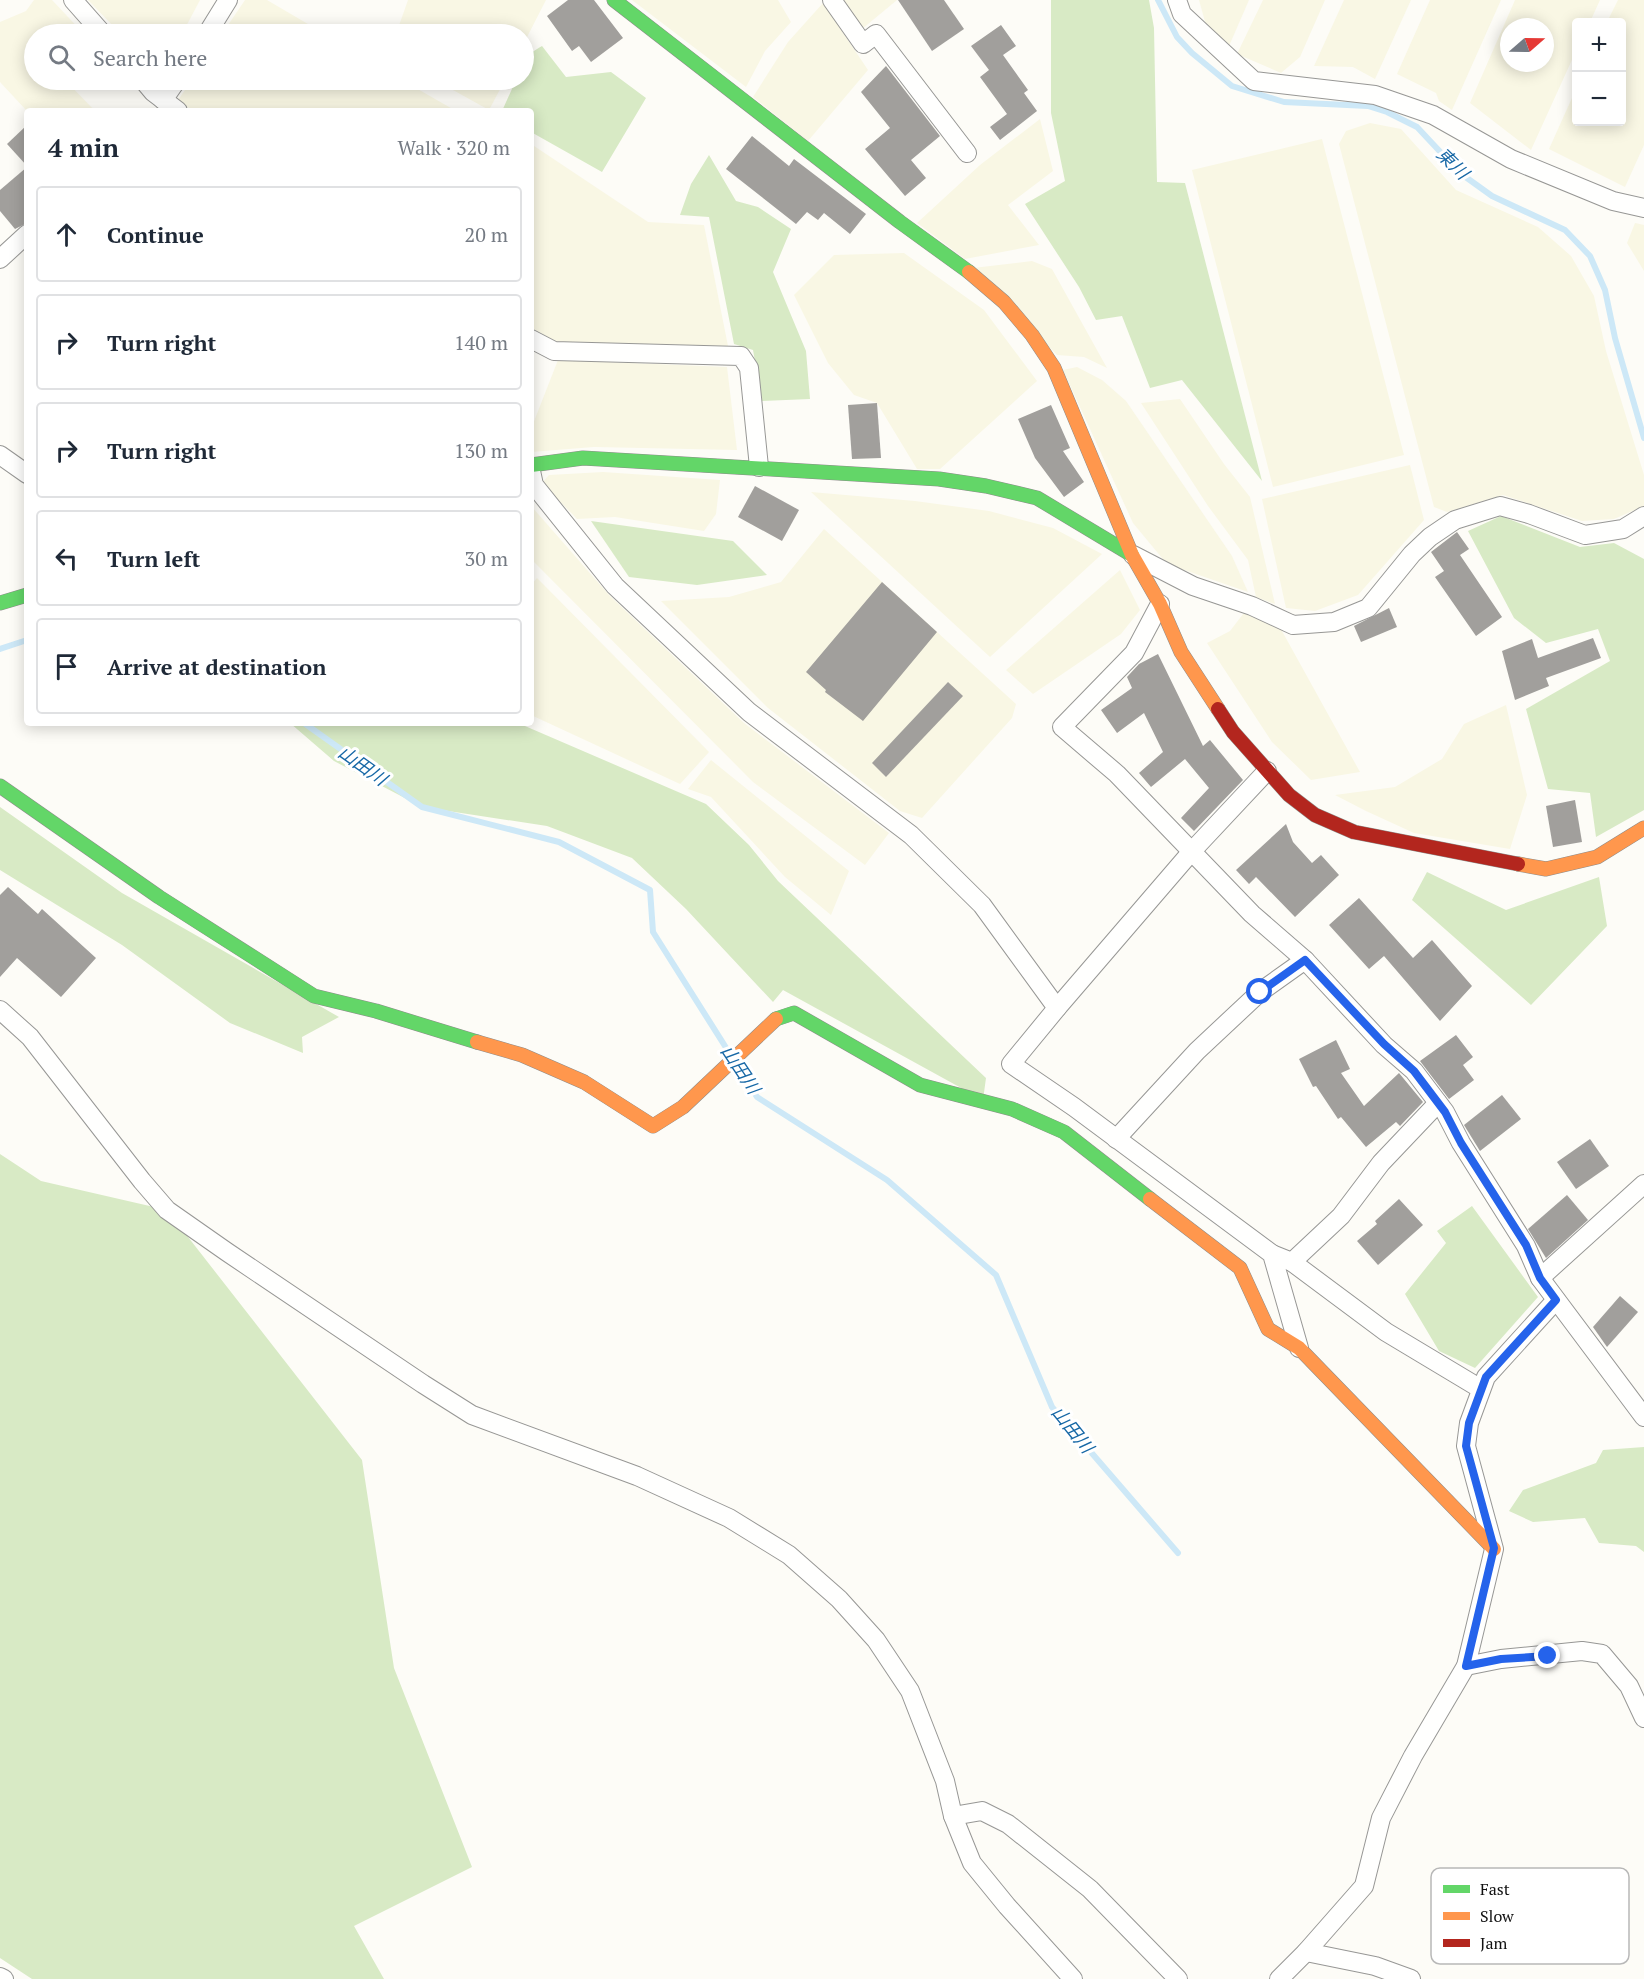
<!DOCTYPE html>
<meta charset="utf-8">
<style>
:root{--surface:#fff;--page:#f2f2f3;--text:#1f2937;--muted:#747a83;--line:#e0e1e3}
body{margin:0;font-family:"PT Serif","Noto Sans JP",serif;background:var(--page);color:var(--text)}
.controls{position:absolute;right:18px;top:18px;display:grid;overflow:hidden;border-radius:6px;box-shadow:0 3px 15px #0003}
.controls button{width:54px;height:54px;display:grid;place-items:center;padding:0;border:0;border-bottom:2px solid var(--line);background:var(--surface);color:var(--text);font:30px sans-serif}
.compass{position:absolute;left:1500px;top:18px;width:54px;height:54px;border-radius:50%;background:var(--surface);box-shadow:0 3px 15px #0003;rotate:70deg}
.stop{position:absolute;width:18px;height:18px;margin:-14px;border:4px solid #2563eb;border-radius:50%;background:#fff}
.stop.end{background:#2563eb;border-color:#fff;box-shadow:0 2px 6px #0008}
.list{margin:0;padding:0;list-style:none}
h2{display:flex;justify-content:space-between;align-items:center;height:78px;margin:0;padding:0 24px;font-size:26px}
h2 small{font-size:20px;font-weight:400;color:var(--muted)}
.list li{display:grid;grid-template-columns:39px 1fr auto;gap:18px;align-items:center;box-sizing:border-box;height:96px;margin:0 12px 12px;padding:0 12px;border:2px solid var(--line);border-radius:6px}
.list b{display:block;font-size:22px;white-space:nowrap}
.list em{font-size:20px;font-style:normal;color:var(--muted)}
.icon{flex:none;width:33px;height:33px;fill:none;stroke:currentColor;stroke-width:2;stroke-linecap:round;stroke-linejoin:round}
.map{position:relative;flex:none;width:1644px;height:1979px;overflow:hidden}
.search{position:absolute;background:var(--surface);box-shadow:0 3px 15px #0003;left:24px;top:24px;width:510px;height:66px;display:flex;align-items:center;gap:15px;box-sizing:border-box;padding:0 21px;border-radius:33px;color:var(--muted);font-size:22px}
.panel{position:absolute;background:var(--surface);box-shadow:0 3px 15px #0003;left:24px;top:108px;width:510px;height:618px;border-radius:6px}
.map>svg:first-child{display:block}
.farmland{fill:#f9f7e4;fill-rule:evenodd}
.forest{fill:#d8eac5}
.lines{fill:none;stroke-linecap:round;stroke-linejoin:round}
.stream{stroke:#cde8f7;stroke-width:6}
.building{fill:#a19f9c}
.street-casing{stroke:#979795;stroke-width:20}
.fast-casing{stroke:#8e8d8b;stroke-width:15}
.slow-casing{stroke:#8e8d8b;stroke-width:15}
.jam-casing{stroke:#8e8d8b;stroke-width:15}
.street{stroke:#fffffe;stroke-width:18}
.fast{stroke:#63d668;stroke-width:14}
.slow{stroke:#ff974d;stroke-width:14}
.jam{stroke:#b3261e;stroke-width:14}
.route{stroke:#2563eb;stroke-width:8}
.labels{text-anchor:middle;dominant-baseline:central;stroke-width:6;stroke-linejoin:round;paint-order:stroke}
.water-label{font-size:18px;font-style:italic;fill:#1768a6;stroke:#fff}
.key{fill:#fff;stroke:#b8b8b8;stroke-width:1.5}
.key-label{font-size:16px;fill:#111}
</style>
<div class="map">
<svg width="1644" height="1979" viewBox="0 0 1644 1979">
<rect width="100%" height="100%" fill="#fdfcf7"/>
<!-- farmland -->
<g class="farmland">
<path d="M34 0H52L84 34H34V80H65L95 111H27L0 82V22L26 11Z"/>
<path d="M88 0H200L182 34H121Z"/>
<path d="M245 0H267L325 34H222Z"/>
<path d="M408 0H546L524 43V34H396Z"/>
<path d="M632 0H778L791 22 765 51 746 87Z"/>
<path d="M842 0H897L862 29Z"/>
<path d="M1249 0 1226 53 1209 36 1199 0Z"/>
<path d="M1263 0H1325L1300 57 1281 73 1237 54Z"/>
<path d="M1344 0H1411L1375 79 1353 67 1314 66Z"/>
<path d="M1430 0H1501L1452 110 1439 101 1436 93 1397 74Z"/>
<path d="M1515 0H1600L1590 22H1576V51L1531 150 1470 103ZM1509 27H1545V63H1509Z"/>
<path d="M1618 0H1644V145L1625 187 1549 149 1576 89V122H1622V22H1607Z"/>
<path d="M823 3 868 70 808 141 753 97 788 42Z"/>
<path d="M192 80H402L456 111H193L178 100Z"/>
<path d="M435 80H505L489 110Z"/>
<path d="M1040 119 1053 171 1008 205 1039 245 965 259 917 223 980 165Z"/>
<path d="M1370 123 1401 129 1456 190 1538 227 1571 256 1594 296 1606 351 1644 475V506L1614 519 1582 521 1503 495 1447 512 1434 507 1339 144 1346 131Z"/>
<path d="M1322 139 1404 455 1273 487 1192 170Z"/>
<path d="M531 144 648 222 704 225 728 346 557 342 531 328Z"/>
<path d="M1635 223 1644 225V271L1627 243Z"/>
<path d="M904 253 984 310 1037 381 940 469H917L877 403 854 395 828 363 794 295 834 255Z"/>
<path d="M1032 261 1052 269 1107 368 1084 357 1057 355 973 268Z"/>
<path d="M558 360 727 367 737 450 594 447 531 452V429Z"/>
<path d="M1077 367 1102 380 1126 401 1232 556 1248 592 1167 564 1133 523 1063 370Z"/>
<path d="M1180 399 1224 464 1250 497 1275 604 1256 597 1248 560 1208 506 1141 403Z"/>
<path d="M1410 465 1424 520 1358 595 1315 611 1286 608 1262 499Z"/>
<path d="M603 472 720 480 716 514 704 531 615 517 577 519 542 483 549 475Z"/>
<path d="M811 492 915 501 989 511 1053 528 1102 554 990 657Z"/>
<path d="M532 507 610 596 744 723 889 833 865 865 753 782 531 559Z"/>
<path d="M824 529 1016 704 1012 718 922 818 900 811 768 708 661 601 729 597 781 582Z"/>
<path d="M1120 570 1140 610 1121 634 1033 694 1006 670Z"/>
<path d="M537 578 709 752 680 784 531 715V585Z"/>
<path d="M1250 605 1272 613 1360 772 1311 780 1272 742 1207 643 1230 631Z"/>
<path d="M1506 705 1527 795 1510 849 1414 833 1366 811 1335 795 1395 787 1442 759 1464 724Z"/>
<path d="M711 760 849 871 831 915 785 877 711 797 688 789Z"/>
</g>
<!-- forest -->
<g class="forest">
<path d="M1051 0H1149L1154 28 1157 182 1185 183 1262 481 1182 380 1150 388 1122 316 1096 320 1079 287 1025 204 1065 181 1051 113Z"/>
<path d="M542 46 566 77 611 72 646 98 602 172 531 132V111H502L516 80H524C524 58 523 57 542 46Z"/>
<path d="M709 155 736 201 758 207 791 229 773 272 806 351 810 399 762 401 753 350 734 344 709 217 680 215 691 184Z"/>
<path d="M1501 516 1580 547 1614 543 1644 559V810L1596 837 1590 793 1548 789 1526 709 1610 661 1598 629 1546 643 1514 618 1468 531Z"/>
<path d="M591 521 733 541 767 575 697 585 629 577Z"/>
<path d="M290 723H518L706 804 749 845 778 881 986 1078 983 1100 783 990 773 1002 686 909 632 858 547 826 422 807 334 761Z"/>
<path d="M0 807 122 893 339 1017 302 1037 303 1053 230 1023 122 945 0 870Z"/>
<path d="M1427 872 1506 910 1599 877 1607 926 1531 1005 1412 900Z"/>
<path d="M0 1154 41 1181 167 1210 362 1460 394 1668 472 1867 354 1926 384 1979H32L0 1958Z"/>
<path d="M1472 1206 1538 1297 1475 1368 1439 1351 1405 1294 1446 1243 1437 1231Z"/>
<path d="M1644 1447V1552L1636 1546 1599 1543 1585 1518 1533 1522 1509 1511 1523 1490 1596 1463 1603 1450Z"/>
</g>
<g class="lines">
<!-- stream -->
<g class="stream">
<path d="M1158 0 1177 37 1192 53 1232 86 1284 102 1368 106 1387 112 1417 127 1460 173 1492 196 1565 230 1590 256 1605 290 1615 338 1644 438"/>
<path d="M0 649 27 640"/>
<path d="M304 723 422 807 559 842 650 890 653 932 730 1054"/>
<path d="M737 1065 757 1097 887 1180 996 1275 1052 1407 1178 1553"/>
</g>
</g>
<!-- building -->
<g class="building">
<path d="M568 0H594L623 38 591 62 579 46 572 51 547 16Z"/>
<path d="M898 0H944L964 29 932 51Z"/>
<path d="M1001 25 1016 46 1003 55 1028 90 1024 93 1037 111 1000 140 990 127 1007 114 980 77 989 70 971 46Z"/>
<path d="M886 66 940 136 911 160 926 178 905 196 865 149 890 128 861 92Z"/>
<path d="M27 125V166L7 144Z"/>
<path d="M752 136 789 166 794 159 866 214 850 234 824 213 818 220 807 212 796 224 726 169Z"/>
<path d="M27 167V223L15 229 0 211V190Z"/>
<path d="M877 403 881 458 852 459 848 405Z"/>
<path d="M1051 405 1070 448 1063 451 1084 482 1064 497 1035 458 1018 419Z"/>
<path d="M755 486 799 510 782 541 738 517Z"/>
<path d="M1457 532 1469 549 1460 555 1502 617 1476 636 1435 577 1444 571 1431 552Z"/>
<path d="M882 582 937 632 863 721 825 692 826 690 806 672Z"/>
<path d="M1389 608 1397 627 1361 642 1354 626Z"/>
<path d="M1593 638 1601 658 1546 678 1549 686 1515 700 1502 651 1532 639 1538 658Z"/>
<path d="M1158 654 1203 746 1210 740 1243 780 1194 831 1181 818 1209 788 1185 759 1151 787 1139 773 1163 752 1144 713 1117 733 1101 710 1132 688 1127 677 1139 664Z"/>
<path d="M948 682 963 696 886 777 872 763Z"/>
<path d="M1575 800 1582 842 1553 847 1546 806Z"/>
<path d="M1286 824 1293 842 1312 863 1321 855 1339 875 1295 917 1256 877 1249 884 1236 870Z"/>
<path d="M8 887 38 914 42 909 96 958 61 997 17 958 0 977V895Z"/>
<path d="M1359 898 1413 958 1432 940 1472 986 1440 1021 1384 956 1369 969 1329 925Z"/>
<path d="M1456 1035 1473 1057 1463 1065 1474 1080 1449 1099 1420 1061Z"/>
<path d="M1336 1040 1350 1069 1341 1073 1364 1106 1399 1073 1423 1102 1400 1126 1396 1122 1366 1147 1341 1117 1338 1119 1316 1086 1313 1087 1299 1059Z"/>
<path d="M1502 1095 1521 1119 1480 1151 1464 1125Z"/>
<path d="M1590 1139 1609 1166 1576 1189 1557 1162Z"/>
<path d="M1567 1195 1588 1220 1546 1258 1528 1229Z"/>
<path d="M1399 1199 1423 1225 1378 1265 1357 1241 1377 1224 1375 1221Z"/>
<path d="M1620 1296 1638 1312 1607 1347 1593 1327Z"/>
</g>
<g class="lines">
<!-- street casing -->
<g class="street-casing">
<g id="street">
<path d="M73 0 103 34"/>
<path d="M832 0 863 44 876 34 967 153"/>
<path d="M1177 0 1182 14 1254 81 1375 95 1433 115 1511 159 1613 201 1644 208"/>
<path d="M207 34 228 0"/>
<path d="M143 80 153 92 178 111"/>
<path d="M163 100 177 80"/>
<path d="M0 259 27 234"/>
<path d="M531 339 554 351 741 356 749 368 759 467"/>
<path d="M0 455 27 474"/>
<path d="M531 471 534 485 615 586 749 712 911 835 982 905 1057 1008 1011 1064 1074 1107 1272 1254 1299 1348"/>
<path d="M1133 555 1193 586 1252 606 1293 625 1334 622 1368 608 1412 554 1430 537 1455 520 1500 506 1529 514 1585 535 1623 529 1644 516"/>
<path d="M1160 604 1134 653 1062 727 1117 774 1252 914 1305 960 1384 1045 1414 1071 1445 1112 1461 1143 1526 1246 1540 1278 1644 1417"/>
<path d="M1057 1008 1192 851 1267 771"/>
<path d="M0 1010 30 1037 142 1181 167 1210 227 1252 423 1384 472 1415 637 1476 729 1518 789 1555 839 1599 876 1640 910 1691 945 1781 953 1816 972 1863 1007 1906 1073 1979"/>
<path d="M1116 1139 1197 1051 1260 992 1305 960"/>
<path d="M1272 1254 1292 1262 1341 1216 1381 1163 1438 1103"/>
<path d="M1292 1262 1386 1332 1481 1389"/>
<path d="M1540 1278 1644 1184"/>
<path d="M1466 1666 1501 1659 1582 1651 1602 1654 1629 1686 1644 1718"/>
<path d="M953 1816 982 1811 1008 1824 1090 1889 1178 1979"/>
<path d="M1306 1952 1375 1966 1411 1979"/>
<path d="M0 1977 4 1979"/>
<path d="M1279 1979 1306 1952 1364 1886 1381 1818 1413 1756 1466 1666 1494 1549 1466 1446 1469 1423 1486 1377 1556 1300"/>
</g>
</g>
<!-- fast casing -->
<g class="fast-casing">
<g id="fast">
<path d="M614 0 900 222 969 272"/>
<path d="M531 465 583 458 939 479 986 486 1037 498 1132 555"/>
<path d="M0 603 27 595"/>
<path d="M0 786 159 897 314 996 376 1011 477 1042"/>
<path d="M776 1019 794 1013 920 1085 1012 1109 1064 1132 1150 1199"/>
</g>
</g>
<!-- slow casing -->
<g class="slow-casing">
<g id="slow">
<path d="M969 272 1004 302 1032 335 1054 368 1132 555 1160 604 1181 652 1218 709"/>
<path d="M1518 864 1546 869 1597 857 1644 828"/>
<path d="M477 1042 522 1055 584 1082 653 1126 683 1107 776 1019"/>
<path d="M1150 1199 1240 1268 1268 1329 1299 1348 1494 1549"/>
</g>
</g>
<!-- jam casing -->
<g class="jam-casing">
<path id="jam" d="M1218 709 1233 732 1289 795 1315 815 1354 832 1518 864"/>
</g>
<!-- street -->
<use href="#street" class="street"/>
<!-- fast -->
<use href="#fast" class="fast"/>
<!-- slow -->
<use href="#slow" class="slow"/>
<!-- jam -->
<use href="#jam" class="jam"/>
</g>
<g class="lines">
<!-- route -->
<path class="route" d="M1260 992 1305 960 1384 1044 1414 1071 1445 1112 1461 1143 1526 1245 1540 1278 1556 1300 1486 1377 1469 1423 1466 1446 1494 1548 1466 1666 1501 1659 1548 1656"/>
</g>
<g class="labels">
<!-- water labels -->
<g class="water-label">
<text transform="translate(1453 163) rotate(44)">東川</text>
<text transform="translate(363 765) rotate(35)">山田川</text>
<text transform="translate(741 1069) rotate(56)">山田川</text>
<text transform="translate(1073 1429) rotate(51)">山田川</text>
</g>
</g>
<!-- legend -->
<rect x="1431" y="1868" width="198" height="96" rx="9" class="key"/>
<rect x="1443" y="1885" width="27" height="8" fill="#63d668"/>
<rect x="1443" y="1912" width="27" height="8" fill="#ff974d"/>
<rect x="1443" y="1939" width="27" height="8" fill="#b3261e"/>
<g class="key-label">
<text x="1480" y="1895">Fast</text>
<text x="1480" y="1922">Slow</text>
<text x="1480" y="1949">Jam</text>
</g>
</svg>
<div class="controls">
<button>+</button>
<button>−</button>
</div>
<svg class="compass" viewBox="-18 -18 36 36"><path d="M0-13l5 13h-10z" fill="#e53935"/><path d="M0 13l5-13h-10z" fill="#747a83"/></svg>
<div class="stop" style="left:1260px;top:992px"></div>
<div class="stop end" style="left:1548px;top:1656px"></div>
<div class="search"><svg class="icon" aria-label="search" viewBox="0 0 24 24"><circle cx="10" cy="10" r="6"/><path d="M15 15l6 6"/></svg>Search here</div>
<section class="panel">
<h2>4 min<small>Walk · 320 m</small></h2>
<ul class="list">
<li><svg class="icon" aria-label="ahead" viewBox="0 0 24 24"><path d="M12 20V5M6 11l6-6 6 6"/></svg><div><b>Continue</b></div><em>20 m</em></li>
<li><svg class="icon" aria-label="right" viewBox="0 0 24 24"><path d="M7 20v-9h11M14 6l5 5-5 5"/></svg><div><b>Turn right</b></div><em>140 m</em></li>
<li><svg class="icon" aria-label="right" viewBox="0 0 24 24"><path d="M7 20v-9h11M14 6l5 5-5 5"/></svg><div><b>Turn right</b></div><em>130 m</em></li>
<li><svg class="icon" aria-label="left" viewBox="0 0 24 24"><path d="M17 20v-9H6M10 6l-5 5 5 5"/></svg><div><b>Turn left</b></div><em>30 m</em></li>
<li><svg class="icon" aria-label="arrive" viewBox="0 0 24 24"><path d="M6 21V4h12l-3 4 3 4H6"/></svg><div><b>Arrive at destination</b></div></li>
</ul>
</section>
</div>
